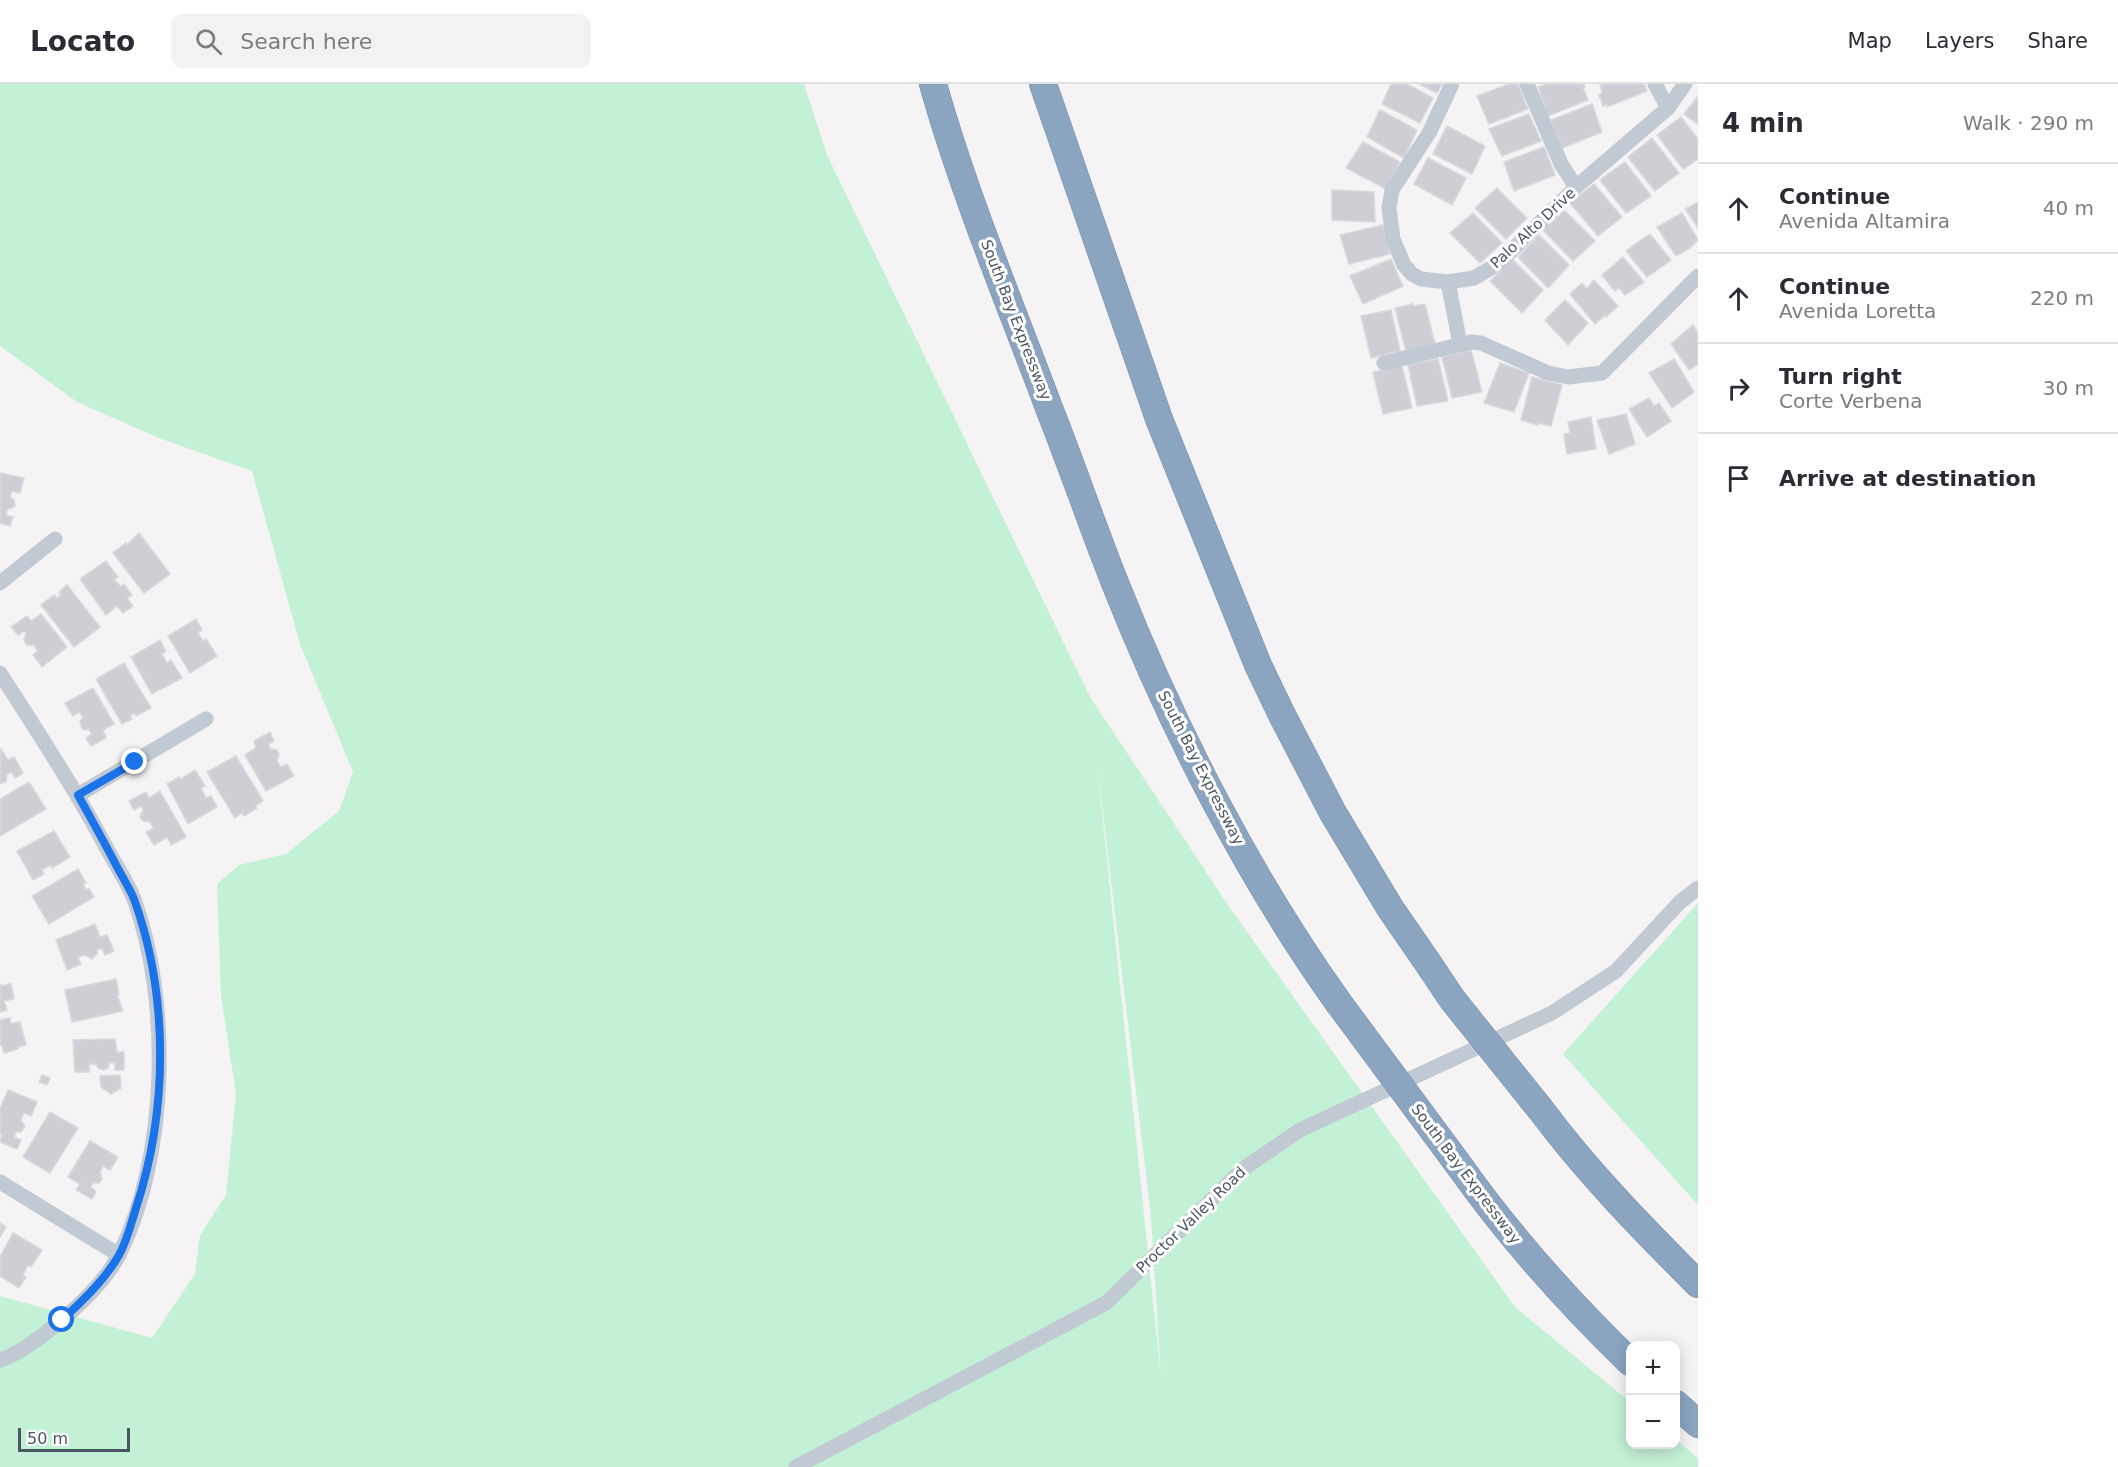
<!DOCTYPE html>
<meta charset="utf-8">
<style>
:root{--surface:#fff;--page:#f2f2f3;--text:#2b2b33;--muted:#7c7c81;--line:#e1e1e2}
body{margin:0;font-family:"DejaVu Sans",sans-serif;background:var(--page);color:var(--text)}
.controls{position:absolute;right:18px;bottom:18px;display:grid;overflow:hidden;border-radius:12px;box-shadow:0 3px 15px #0003}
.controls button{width:54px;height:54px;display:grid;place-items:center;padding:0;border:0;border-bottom:2px solid var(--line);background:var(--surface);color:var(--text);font:30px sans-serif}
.scale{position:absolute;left:18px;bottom:15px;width:112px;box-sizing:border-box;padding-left:6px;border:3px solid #4a5661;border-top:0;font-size:16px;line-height:21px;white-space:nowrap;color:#4a5661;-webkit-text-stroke:4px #fff;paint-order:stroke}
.stop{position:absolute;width:18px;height:18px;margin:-14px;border:4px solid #1a73e8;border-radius:50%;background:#fff}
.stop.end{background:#1a73e8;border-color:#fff;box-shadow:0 2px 6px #0008}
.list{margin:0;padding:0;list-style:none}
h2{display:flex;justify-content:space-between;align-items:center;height:78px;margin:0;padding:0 24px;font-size:26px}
h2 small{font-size:20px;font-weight:400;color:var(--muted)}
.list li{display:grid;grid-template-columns:39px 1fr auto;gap:18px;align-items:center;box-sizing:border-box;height:90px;padding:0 24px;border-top:2px solid var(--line)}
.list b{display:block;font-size:22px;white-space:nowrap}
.list p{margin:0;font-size:20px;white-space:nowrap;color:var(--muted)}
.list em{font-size:20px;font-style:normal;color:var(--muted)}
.icon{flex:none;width:33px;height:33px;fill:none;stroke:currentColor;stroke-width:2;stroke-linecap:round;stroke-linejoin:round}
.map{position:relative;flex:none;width:1698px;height:1383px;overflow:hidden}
header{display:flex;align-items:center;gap:36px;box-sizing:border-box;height:84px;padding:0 30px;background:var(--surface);border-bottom:2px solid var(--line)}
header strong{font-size:28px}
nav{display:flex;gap:33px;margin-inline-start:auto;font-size:21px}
.search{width:420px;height:54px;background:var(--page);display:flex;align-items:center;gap:15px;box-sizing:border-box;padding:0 21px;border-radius:12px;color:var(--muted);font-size:22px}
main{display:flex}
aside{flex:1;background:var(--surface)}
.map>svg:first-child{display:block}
.green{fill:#c3f1d5;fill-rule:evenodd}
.building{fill:#cdcfd5;stroke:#d7d9de;stroke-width:1.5}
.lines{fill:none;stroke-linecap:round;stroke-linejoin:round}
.highway-casing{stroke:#7690ad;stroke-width:28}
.street{stroke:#c1cad2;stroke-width:15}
.highway{stroke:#8ba5c1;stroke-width:27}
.highway-bridge-casing{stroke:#7690ad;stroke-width:28;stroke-linecap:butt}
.highway-bridge{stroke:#8ba5c1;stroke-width:27}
.route{stroke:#1a73e8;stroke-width:8}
.labels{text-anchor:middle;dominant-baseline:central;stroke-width:6;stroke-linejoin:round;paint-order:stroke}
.street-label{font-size:15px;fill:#4a5661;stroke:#fff}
</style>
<header>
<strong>Locato</strong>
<div class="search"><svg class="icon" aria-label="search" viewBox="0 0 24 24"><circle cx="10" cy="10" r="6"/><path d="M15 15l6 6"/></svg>Search here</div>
<nav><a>Map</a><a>Layers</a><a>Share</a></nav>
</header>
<main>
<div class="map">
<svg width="1698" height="1383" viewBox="0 0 1698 1383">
<rect width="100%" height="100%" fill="#f5f3f3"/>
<!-- green -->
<g class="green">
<path d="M0 0H804L827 71 1090 613 1232 827 1515 1223 1630 1318V1360H1676V1355L1698 1374V1383H0V1212L152 1254 195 1190 200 1151 226 1111 236 1010 221 912 217 800 239 781 286 770 339 727 353 688 300 560 252 387 159 354 77 318 0 262ZM1097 679 1151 1133 1161 1293 1097 680Z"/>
<path d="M1698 819V1121L1563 970Z"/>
</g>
<!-- building -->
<g class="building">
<path d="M1391 0H1407L1433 14 1420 39 1382 20Z"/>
<path d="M1419 0H1442L1437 9Z"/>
<path d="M1509 0H1518L1528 25 1489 40 1477 12Z"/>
<path d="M1546 0H1584L1585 3 1583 4 1588 16 1548 32 1538 3Z"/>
<path d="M1600 0H1644L1647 7 1607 23V20L1603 22 1599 11 1602 9Z"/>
<path d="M1698 12V40L1684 30Z"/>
<path d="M1592 20 1602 48 1562 64 1551 36Z"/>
<path d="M1380 26 1417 46 1404 74 1367 53Z"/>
<path d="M1529 30 1541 57 1502 72 1489 45Z"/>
<path d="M1681 33 1698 55V75L1683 85 1657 51Z"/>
<path d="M1447 42 1485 62 1472 90 1433 70Z"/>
<path d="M1652 54 1679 89 1655 107 1628 73Z"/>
<path d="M1363 58 1400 78 1386 105 1346 84Z"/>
<path d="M1544 63 1555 91 1514 107 1504 78Z"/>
<path d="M1428 74 1466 94 1452 121 1414 100Z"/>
<path d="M1625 78 1651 112 1626 129 1600 96Z"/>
<path d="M1594 100 1622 133 1598 152 1570 119Z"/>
<path d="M1497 104 1527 134 1506 155 1475 124Z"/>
<path d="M1332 106 1374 108 1375 138 1332 136Z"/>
<path d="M1698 118V144L1685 125Z"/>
<path d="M1564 126 1595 157 1573 177 1543 146Z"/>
<path d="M1473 129 1502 159 1480 179 1450 149Z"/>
<path d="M1682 129 1698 156 1690 164 1676 172 1657 143Z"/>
<path d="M1383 141 1390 170 1349 180 1340 151Z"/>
<path d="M1650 150 1671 176 1647 193 1626 167Z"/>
<path d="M1539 151 1569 181 1548 204 1518 173Z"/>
<path d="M1623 173 1644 198 1625 211 1619 204 1615 207 1602 191Z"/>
<path d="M1391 175 1403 202 1363 220 1350 192Z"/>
<path d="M1513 176 1543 206 1522 229 1490 197Z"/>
<path d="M1594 196 1618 222 1606 233 1605 231 1595 240 1570 210 1582 199 1587 205Z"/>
<path d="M1565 216 1588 239 1568 261 1545 236Z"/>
<path d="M1413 220V222L1425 220 1435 260 1406 267 1395 224Z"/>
<path d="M1391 226 1400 267 1371 274 1361 232Z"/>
<path d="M1693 241 1698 249V280L1689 286 1671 260Z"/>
<path d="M1471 266 1482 308 1452 314 1442 273Z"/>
<path d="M1438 275 1448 317 1417 322 1408 281Z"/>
<path d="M1674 275 1694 308 1672 324 1649 289Z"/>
<path d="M1500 279 1529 289 1514 328 1484 319Z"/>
<path d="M1402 282 1412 324 1383 330 1373 288Z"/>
<path d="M1532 293 1562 301 1551 342 1539 339 1538 341 1521 336Z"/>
<path d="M1649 314 1654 322 1659 319 1671 337 1647 353 1629 325Z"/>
<path d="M1626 330 1635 360 1609 370 1597 336Z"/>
<path d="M1591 333 1596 365 1567 370 1564 350 1570 349 1568 338Z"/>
<path d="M0 389 24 394 20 409 12 407 10 413 14 416 15 422 7 426 6 431 13 433 10 442 0 439Z"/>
<path d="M139 449 170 490 144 509 113 469 126 459 127 461Z"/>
<path d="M106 477 118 493 114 495 121 503 124 500 132 511 127 514 133 522 123 529 117 522 106 531 80 495Z"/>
<path d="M67 501 100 543 74 563 41 521 54 511 57 514 61 511 59 508Z"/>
<path d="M41 530 67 563 42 583 33 571 38 567 34 561H27L25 558 24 555 26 550 24 547 18 551 11 543 27 532 31 537Z"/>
<path d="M196 535 202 546 198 549 203 557 206 555 217 572 190 589 168 552Z"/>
<path d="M160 556 166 567 162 570 167 579 171 576 182 594 152 610 131 573Z"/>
<path d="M124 579 151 624 136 632 135 629 130 632 132 635 122 640 96 595Z"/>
<path d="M93 604 114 640 103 646 106 654 91 662 86 654 92 650 89 646 82 645 80 637 83 634 79 628 73 632 65 619Z"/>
<path d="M270 648 274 657 268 660 271 665 277 666 279 670 277 677 281 683 287 680 294 692 266 707 245 671 256 664 254 657Z"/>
<path d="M1 665 8 676 14 673 23 689 15 694 11 688 7 690 6 698 0 700Z"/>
<path d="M236 672 263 717 255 722 257 724 244 732 242 729 235 734 207 688Z"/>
<path d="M195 686 205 702 201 704 206 714 211 712 217 723 188 740 167 700 179 693 181 695Z"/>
<path d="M29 698 46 725 0 752V715Z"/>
<path d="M160 707 186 753 171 761 167 753 154 761 146 748 154 744 150 738 143 737 140 733 143 726 141 722 134 726 129 717 146 708 149 714Z"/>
<path d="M54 747 70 773 52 784 50 781 42 786 44 790 33 796 17 767Z"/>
<path d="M78 785 86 799 83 800 86 806 89 804 94 813 49 840 32 812Z"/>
<path d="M95 840 100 853 107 851 114 867 105 871 102 864 97 866V870L92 875 85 871 78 873 81 880 67 886 56 856Z"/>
<path d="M116 895 119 911H117L123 927 72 938 65 906Z"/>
<path d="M0 899 1 902 11 900 14 915 4 917 7 926 0 928Z"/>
<path d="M10 934 11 940 20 938 26 961 18 963V965L4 969 2 961H0V936Z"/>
<path d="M115 955 117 968H124V986H115V979H109L108 984 103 986 98 984 96 980H89V988H75L73 956Z"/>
<path d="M42 991 50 994 47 1001 39 998Z"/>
<path d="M120 991 121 1004 111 1010 101 1003 100 992Z"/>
<path d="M8 1006 37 1018 31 1032 24 1029 21 1036 25 1043 21 1048H16L14 1053 21 1056 17 1065 0 1058 2 1051 0 1050V1025Z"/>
<path d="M50 1028 78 1044 50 1089 23 1073Z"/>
<path d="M90 1057 118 1073 110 1086 103 1082 100 1088 102 1095 99 1099H93L90 1103 96 1107 92 1115 76 1106 80 1100 68 1093Z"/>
<path d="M0 1139 6 1143 0 1153Z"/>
<path d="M13 1149 42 1166 31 1183 28 1181 23 1191 26 1193 19 1204 0 1192V1173Z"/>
</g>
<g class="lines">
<!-- highway casing -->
<g class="highway-casing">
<g id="highway">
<path d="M933 0C964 110 1009 217 1049 324 1072 382 1092 441 1115 499 1172 643 1248 792 1338 918"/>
<path d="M1043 0 1159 335 1258 581 1282 631 1333 729 1390 824 1430 882"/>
<path d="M1541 1026C1588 1089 1643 1145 1698 1200"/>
<path d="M1458 1080C1509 1152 1567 1217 1630 1278"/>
<path d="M1676 1320 1698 1340"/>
</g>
</g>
<!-- street -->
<g class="street">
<path d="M1452 0 1429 49 1392 106 1389 124 1393 155 1404 181 1412 190 1421 195 1448 198 1474 194 1498 180 1576 103 1668 24 1685 0"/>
<path d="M1527 0 1561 80 1576 103"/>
<path d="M1655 0 1668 24"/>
<path d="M1448 198 1460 260"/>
<path d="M1384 279 1471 258 1481 259 1548 289 1568 293 1602 289 1698 192"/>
<path d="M0 499 55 455"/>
<path d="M0 589C37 647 74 703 106 763 115 780 127 797 134 815 171 917 168 1071 120 1169 107 1196 76 1225 53 1243 38 1255 19 1270 0 1276"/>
<path d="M78 711 206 635"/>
<path d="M0 1098 119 1171"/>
<path d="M796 1383 1106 1219 1243 1085 1300 1046 1552 929 1616 887 1680 818 1698 804"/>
</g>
<!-- highway -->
<use href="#highway" class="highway"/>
<!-- highway-bridge casing -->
<g class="highway-bridge-casing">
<g id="highway-bridge">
<path d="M1430 882 1452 915 1541 1026"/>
<path d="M1338 918 1458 1080"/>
</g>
</g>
<!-- highway-bridge -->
<use href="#highway-bridge" class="highway-bridge"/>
</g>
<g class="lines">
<!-- route -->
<path class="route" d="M62 1236C82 1217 105 1196 119 1171 127 1157 131 1140 136 1124 168 1027 169 912 134 815 129 803 121 791 115 779 103 756 90 733 78 711L135 678"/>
</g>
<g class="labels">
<!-- street labels -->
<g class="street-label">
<text transform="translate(1533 144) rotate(-43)">Palo Alto Drive</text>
<text transform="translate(1016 236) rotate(69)">South Bay Expressway</text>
<text transform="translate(1201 684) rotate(63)">South Bay Expressway</text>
<text transform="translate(1466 1090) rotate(53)">South Bay Expressway</text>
<text transform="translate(1191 1136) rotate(-44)">Proctor Valley Road</text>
</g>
</g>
</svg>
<div class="controls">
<button>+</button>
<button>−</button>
</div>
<div class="scale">50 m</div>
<div class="stop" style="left:62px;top:1236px"></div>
<div class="stop end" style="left:135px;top:678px"></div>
</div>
<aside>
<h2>4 min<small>Walk · 290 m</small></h2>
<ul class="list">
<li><svg class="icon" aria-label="ahead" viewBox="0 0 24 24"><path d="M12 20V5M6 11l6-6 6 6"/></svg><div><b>Continue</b><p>Avenida Altamira</p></div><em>40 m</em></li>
<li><svg class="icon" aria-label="ahead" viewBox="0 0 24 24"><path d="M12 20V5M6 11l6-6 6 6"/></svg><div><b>Continue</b><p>Avenida Loretta</p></div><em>220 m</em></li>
<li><svg class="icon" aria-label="right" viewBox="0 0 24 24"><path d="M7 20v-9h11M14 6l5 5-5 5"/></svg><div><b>Turn right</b><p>Corte Verbena</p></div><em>30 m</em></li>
<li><svg class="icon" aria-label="arrive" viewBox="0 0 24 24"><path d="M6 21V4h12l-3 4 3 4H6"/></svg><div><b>Arrive at destination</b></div></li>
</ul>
</aside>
</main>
